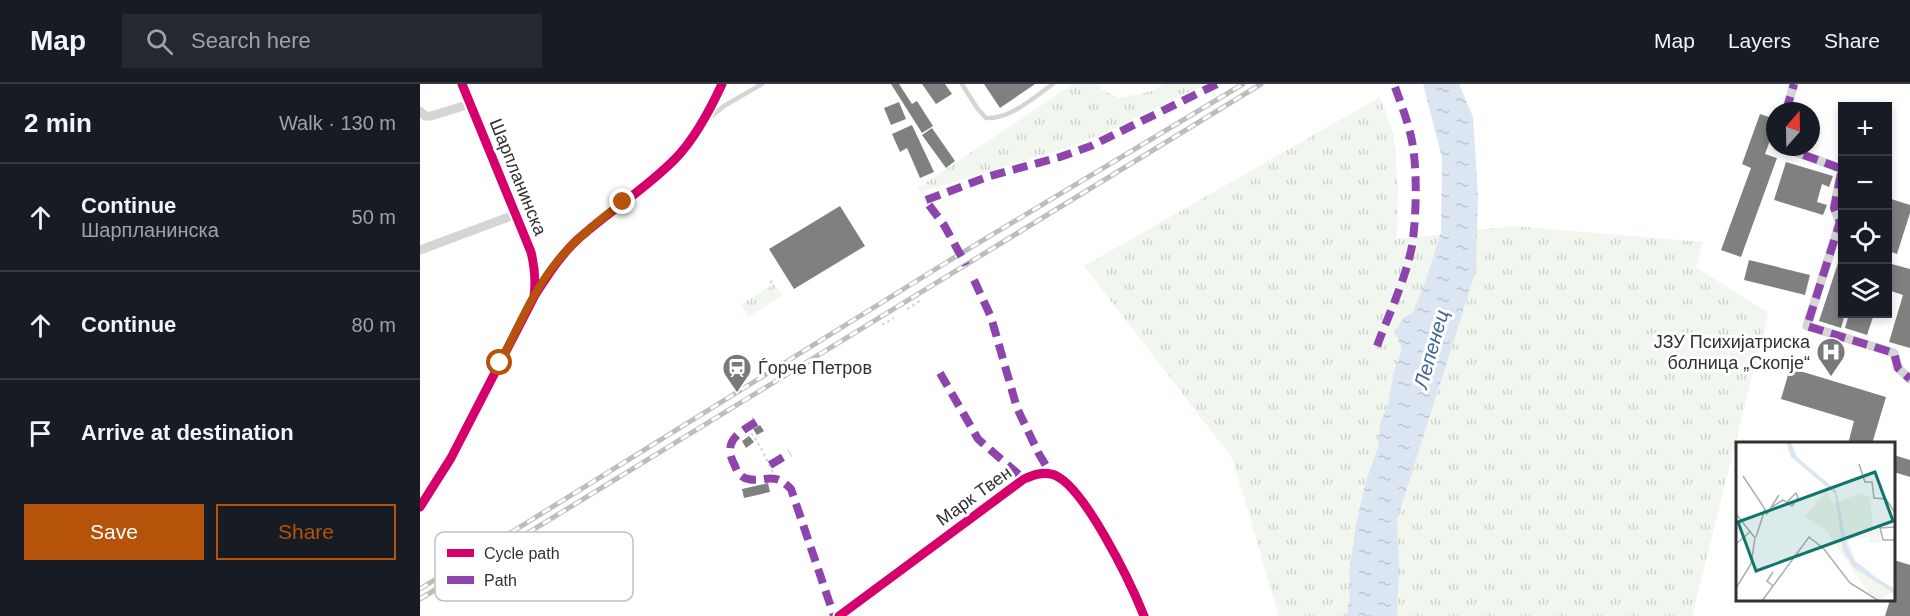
<!DOCTYPE html>
<meta charset="utf-8">
<style>
:root{--surface:#171b24;--page:#242831;--text:#f1f3f6;--muted:#9ea1a6;--line:#363941;--accent:#b45309}
body{margin:0;font-family:Arial,sans-serif;background:var(--page);color:var(--text)}
.controls{position:absolute;right:18px;top:18px;display:grid;overflow:hidden;border-radius:0px;box-shadow:0 3px 9px #0003}
.controls button{width:54px;height:54px;display:grid;place-items:center;padding:0;border:0;border-bottom:2px solid var(--line);background:var(--surface);color:var(--text);font:30px sans-serif}
.compass{position:absolute;left:1346px;top:18px;width:54px;height:54px;border-radius:50%;background:var(--surface);box-shadow:0 3px 9px #0003;rotate:20deg}
.stop{position:absolute;width:18px;height:18px;margin:-14px;border:4px solid #b45309;border-radius:50%;background:#fff}
.stop.end{background:#b45309;border-color:#fff;box-shadow:0 2px 6px #0008}
.list{margin:0;padding:0;list-style:none}
h2{display:flex;justify-content:space-between;align-items:center;height:78px;margin:0;padding:0 24px;font-size:26px}
h2 small{font-size:20px;font-weight:400;color:var(--muted)}
.list li{display:grid;grid-template-columns:39px 1fr auto;gap:18px;align-items:center;box-sizing:border-box;height:108px;padding:0 24px;border-top:2px solid var(--line)}
.list b{display:block;font-size:22px;white-space:nowrap}
.list p{margin:0;font-size:20px;white-space:nowrap;color:var(--muted)}
.list em{font-size:20px;font-style:normal;color:var(--muted)}
.actions{display:flex;gap:12px;padding:18px 24px}
.actions a{flex:1;padding:14px 0;border:2px solid var(--accent);border-radius:0px;text-align:center;font-size:21px;color:var(--accent)}
.actions .main{background:var(--accent);color:#fff}
.icon{flex:none;width:33px;height:33px;fill:none;stroke:currentColor;stroke-width:2;stroke-linecap:round;stroke-linejoin:round}
.map{position:relative;flex:none;width:1490px;height:532px;overflow:hidden}
header{display:flex;align-items:center;gap:36px;box-sizing:border-box;height:84px;padding:0 30px;background:var(--surface);border-bottom:2px solid var(--line)}
header strong{font-size:28px}
nav{display:flex;gap:33px;margin-inline-start:auto;font-size:21px}
.search{width:420px;height:54px;background:var(--page);display:flex;align-items:center;gap:15px;box-sizing:border-box;padding:0 21px;border-radius:0px;color:var(--muted);font-size:22px}
main{display:flex}
aside{flex:1;background:var(--surface)}
.map>svg:first-child{display:block}
.grass{fill:url(#grass-tufts)}
.water{fill:url(#water-ripples)}
.building{fill:#808080}
.lines{fill:none;stroke-linecap:round;stroke-linejoin:round}
.path{stroke:#d5d5d5;stroke-width:2;stroke-dasharray:3 3;stroke-linecap:butt}
.lane{stroke:#d5d5d5;stroke-width:4.5}
.street{stroke:#d5d5d5;stroke-width:9}
.secondary{stroke:#cfcfcf;stroke-width:12}
.rail-casing{stroke:#bdbdbd;stroke-width:5}
.rail{stroke:#fff;stroke-width:3;stroke-dasharray:9;stroke-linecap:butt}
.quiet{stroke:#8e44ad;stroke-width:8;stroke-dasharray:15 8;stroke-linecap:butt}
.cycleway-casing{stroke:#fff;stroke-width:13}
.cycleway{stroke:#d6006c;stroke-width:9}
.route{stroke:#b45309;stroke-width:8}
.labels{text-anchor:middle;dominant-baseline:central;stroke-width:6;stroke-linejoin:round;paint-order:stroke}
.street-label{font-size:18px;fill:#313131;stroke:#fff}
.poi-label{font-size:18px;fill:#313131;stroke:#fff;text-anchor:end}
.water-label{font-size:20px;font-style:italic;fill:#3f6794;stroke:#fff}
.inset-river{fill:none;stroke:#dce6f2;stroke-width:3}
.inset-road{fill:none;stroke:#adadad;stroke-width:1.5}
.view{fill:#0f766e;fill-opacity:0.15;stroke:#0f766e;stroke-width:3}
.inset-edge{fill:none;stroke:#313131;stroke-width:3}
.key{fill:#fff;stroke:#c1c1c1;stroke-width:1.5}
.key-label{font-size:16px;fill:#313131}
</style>
<header>
<strong>Map</strong>
<div class="search"><svg class="icon" aria-label="search" viewBox="0 0 24 24"><circle cx="10" cy="10" r="6"/><path d="M15 15l6 6"/></svg>Search here</div>
<nav><a>Map</a><a>Layers</a><a>Share</a></nav>
</header>
<main>
<aside>
<h2>2 min<small>Walk · 130 m</small></h2>
<ul class="list">
<li><svg class="icon" aria-label="ahead" viewBox="0 0 24 24"><path d="M12 20V5M6 11l6-6 6 6"/></svg><div><b>Continue</b><p>Шарпланинска</p></div><em>50 m</em></li>
<li><svg class="icon" aria-label="ahead" viewBox="0 0 24 24"><path d="M12 20V5M6 11l6-6 6 6"/></svg><div><b>Continue</b></div><em>80 m</em></li>
<li><svg class="icon" aria-label="arrive" viewBox="0 0 24 24"><path d="M6 21V4h12l-3 4 3 4H6"/></svg><div><b>Arrive at destination</b></div></li>
</ul>
<div class="actions"><a class="main">Save</a><a>Share</a></div>
</aside>
<div class="map">
<svg width="1490" height="532" viewBox="0 0 1490 532">
<defs>
<pattern id="grass-tufts" width="24" height="20" patternUnits="userSpaceOnUse" patternTransform="scale(1.5)"><rect width="24" height="20" fill="#f1f6ee"/><path d="M3 7l-1-3M5 7V3M7 7l1-3M15 17l-1-3M17 17v-4M19 17l1-3" fill="none" stroke="#cfd3cd"/></pattern>
<pattern id="water-ripples" width="26" height="14" patternUnits="userSpaceOnUse" patternTransform="scale(1.5)"><rect width="26" height="14" fill="#dce6f2"/><path d="M2 4q2-2 4 0t4 0M15 11q2-2 4 0t4 0" fill="none" stroke="#bdc6d0"/></pattern>
</defs>
<rect width="100%" height="100%" fill="#fff"/>
<!-- grass -->
<g class="grass">
<path d="M653 0H679L680 5 699 14 732 7 744 0H785L684 49 646 64 501 108 498 104Z"/>
<path d="M960 13 974 51 978 103 977 155 1093 142 1283 158 1276 183 1348 229 1272 532H859L812 374 664 182Z"/>
<path d="M354 200 362 212 328 233 321 220Z"/>
</g>
<!-- water -->
<path class="water" d="M1003 0H1039L1053 33 1058 111 1056 186 977 436 979 483 977 532H927L930 509 929 489 936 441 946 397 958 364 960 340 968 320 974 288 982 265 975 248 983 234 993 228 1007 193 1021 148 1022 74Z"/>
<!-- building -->
<g class="building">
<path d="M471 0H479L492 20 497 17 513 42 502 49Z"/>
<path d="M502 0H525L532 10 516 20Z"/>
<path d="M564 0H615L580 24Z"/>
<path d="M479 18 486 35 471 41 464 24Z"/>
<path d="M1340 30 1355 35V43L1345 70 1357 74 1321 173 1301 166 1331 84 1322 80Z"/>
<path d="M492 41 514 88 500 94 487 64 480 68 472 50Z"/>
<path d="M512 44 535 77 526 84 502 51Z"/>
<path d="M1366 78 1413 92 1409 103 1402 100 1397 118 1407 121 1403 131 1354 116Z"/>
<path d="M1468 114 1490 121V129L1477 170 1468 167Z"/>
<path d="M420 122 445 162 374 205 349 165Z"/>
<path d="M1329 176 1390 191 1385 211 1324 196Z"/>
<path d="M1418 179 1422 181V230H1425L1421 244 1399 237Z"/>
<path d="M1468 179 1490 185V264L1469 258 1483 211 1468 206Z"/>
<path d="M1429 230H1454L1447 251 1425 244Z"/>
<path d="M1370 284 1466 313 1452 360H1428L1434 337 1361 315Z"/>
<path d="M340 341 344 347 337 351 333 345Z"/>
<path d="M329 352 334 358 326 364 322 357Z"/>
<path d="M1474 371 1490 376V393L1474 388Z"/>
<path d="M348 399 350 408 324 414 322 405Z"/>
<path d="M1474 476 1490 481V532H1465L1470 516H1474L1475 501H1474Z"/>
</g>
<g class="lines">
<!-- path -->
<g class="path">
<path d="M350 199 352 197"/>
<path d="M487 225 500 217"/>
<path d="M462 241 474 234"/>
<path d="M332 333 338 342"/>
<path d="M328 344 340 362 356 395"/>
</g>
<!-- lane -->
<g class="lane">
<path d="M542 0 557 24 566 34C591 35 614 13 633 0"/>
<path d="M287 36 304 22 342 0"/>
</g>
<!-- street -->
<g class="street">
<path d="M0 27 5 32H11L50 20"/>
<path d="M1366 27 1374 0"/>
<path d="M1362 63 1422 85 1414 124 1420 138 1387 242 1474 269 1478 284 1490 295"/>
<path d="M0 166 94 131"/>
<path d="M117 208C128 190 140 172 156 157 187 127 225 105 256 74 276 53 290 27 302 0"/>
<path d="M0 423 31 374 114 213C116 197 115 184 111 168L42 0"/>
</g>
<!-- secondary -->
<path class="secondary" d="M419 532 604 395C613 391 621 388 631 390 662 396 712 502 724 532"/>
<!-- rail casing -->
<g class="rail-casing">
<g id="rail">
<path d="M0 505 540 170 823 0"/>
<path d="M0 515 841 0"/>
</g>
</g>
<!-- rail -->
<use href="#rail" class="rail"/>
<!-- quiet -->
<g class="quiet">
<path d="M1366 27 1374 0"/>
<path d="M1362 63 1422 85 1414 124 1420 138 1387 242 1474 269 1478 284 1490 295"/>
<path d="M506 116 570 92 640 73 671 62 797 0"/>
<path d="M509 121 524 141 546 181"/>
<path d="M554 196 571 233 597 324 619 370 631 390"/>
<path d="M957 262C969 230 985 197 992 162 996 136 997 97 994 71 992 47 982 23 974 0"/>
<path d="M520 289 558 355 604 395"/>
<path d="M336 338C317 350 302 358 315 382 317 388 321 394 328 395 346 399 353 386 371 405L414 532"/>
<path d="M350 381 370 369"/>
</g>
<!-- cycleway casing -->
<g class="cycleway-casing">
<g id="cycleway">
<path d="M115 211C128 191 140 172 157 156 189 127 226 105 256 74 276 53 290 26 302 0"/>
<path d="M0 423 31 374 114 213C116 197 115 184 111 168L42 0"/>
<path d="M419 532 604 395C613 391 621 388 631 390 662 396 712 502 724 532"/>
</g>
</g>
<!-- cycleway -->
<use href="#cycleway" class="cycleway"/>
</g>
<g class="lines">
<!-- route -->
<path class="route" d="M80 279C98 244 114 204 140 174 159 152 181 135 203 118"/>
</g>
<!-- icons -->
<defs>
<g id="hospital-pin" transform="scale(1.5)"><path d="M0 17L-7.5 6A9.5 9.5 0 1 1 7.5 6Z" fill="#797979" stroke="#fff"/><path d="M-5-5h3v3.5h4V-5h3V5h-3V1.5h-4V5h-3Z" fill="#fff"/></g>
<g id="station-pin" transform="scale(1.5)"><path d="M0 17L-7.5 6A9.5 9.5 0 1 1 7.5 6Z" fill="#797979" stroke="#fff"/><path d="M-3-6H3Q5-6 5-4V2Q5 4 3 4L4.5 6H3L1.5 4h-3L-3 6H-4.5L-3 4Q-5 4-5 2V-4Q-5-6-3-6ZM-3.5-4v3h7v-3ZM-3.5 1v1.5H-2V1ZM2 1v1.5H3.5V1Z" fill="#fff"/></g>
</defs>
<g fill-rule="evenodd">
<use href="#hospital-pin" x="1411" y="268"/>
<use href="#station-pin" x="317" y="284"/>
</g>
<g class="labels">
<!-- street labels -->
<g class="street-label">
<text transform="translate(98 93) rotate(68)">Шарпланинска</text>
<text transform="translate(554 412) rotate(-36)">Марк Твен</text>
</g>
<!-- poi labels -->
<g class="poi-label">
<text x="1390" y="258">ЈЗУ Психијатриска<tspan x="1390" dy="21">болница „Скопје“</tspan></text>
<text x="338" y="284" text-anchor="start">Ѓорче Петров</text>
</g>
<!-- water labels -->
<g class="water-label">
<text transform="translate(1011 265) rotate(-74)">Лепенец</text>
</g>
</g>
<!-- overview -->
<g transform="translate(1316 358)">
<rect width="159" height="159" fill="#fff"/>
<path d="M91 49 97 61 126 51 134 56 137 88H143L145 100 134 101 133 95 112 98 119 119 159 149 143 158 136 155 89 87 69 74Z" fill="#f1f6ee"/>
<path d="M50 0H55L61 15 100 48 112 106 122 125 159 147V152L117 125 107 108 99 52 55 15Z" fill="#dce6f2"/>
<path class="inset-river" d="M119 121 135 133"/>
<path class="inset-road" d="M123 22 129 40H136L138 56 150 57 159 71M7 34 29 67 20 95M36 65 47 58 56 64 62 56 60 51 51 60M0 72 19 96 15 122 0 146M30 73 43 53M159 85 144 86 147 98H159M0 102 15 89M37 144 31 139 37 130M26 159 73 95 88 107 114 141 143 159"/>
<path class="view" d="M139 30 157 79 20 129 2 80Z"/>
<rect width="159" height="159" class="inset-edge"/>
</g>
<!-- legend -->
<rect x="15" y="448" width="198" height="69" rx="9" class="key"/>
<rect x="27" y="465" width="27" height="8" fill="#d6006c"/>
<rect x="27" y="492" width="27" height="8" fill="#8e44ad"/>
<g class="key-label">
<text x="64" y="475">Cycle path</text>
<text x="64" y="502">Path</text>
</g>
</svg>
<div class="controls">
<button>+</button>
<button>−</button>
<button><svg class="icon" aria-label="locate" viewBox="0 0 24 24"><circle cx="12" cy="12" r="6"/><path d="M12 2v4M12 18v4M2 12h4M18 12h4"/></svg></button>
<button><svg class="icon" aria-label="layers" viewBox="0 0 24 24"><path d="M12 4l9 5-9 5-9-5zM3 14l9 5 9-5"/></svg></button>
</div>
<svg class="compass" viewBox="-18 -18 36 36"><path d="M0-13l5 13h-10z" fill="#e53935"/><path d="M0 13l5-13h-10z" fill="#9ea1a6"/></svg>
<div class="stop" style="left:80px;top:279px"></div>
<div class="stop end" style="left:203px;top:118px"></div>
</div>
</main>
